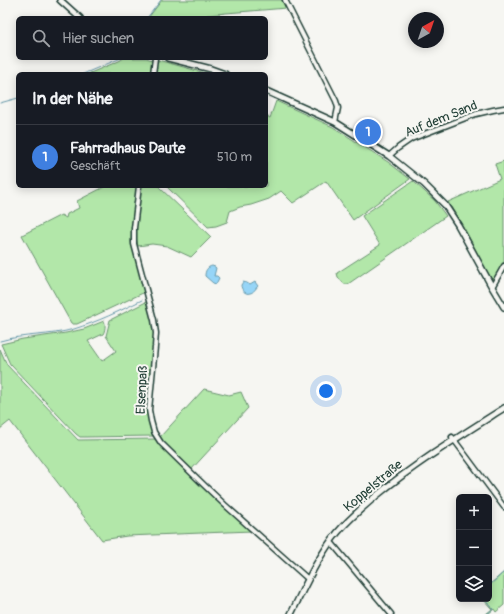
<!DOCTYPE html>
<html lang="de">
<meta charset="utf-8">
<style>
:root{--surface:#171b24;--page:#242831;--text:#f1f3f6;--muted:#9ea1a6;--line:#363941;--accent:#d93025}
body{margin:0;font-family:Pangolin,sans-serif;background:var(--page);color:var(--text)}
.controls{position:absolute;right:12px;bottom:12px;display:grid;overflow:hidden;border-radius:6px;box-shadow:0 2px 10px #0003}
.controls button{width:36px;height:36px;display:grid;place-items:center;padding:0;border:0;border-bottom:1px solid var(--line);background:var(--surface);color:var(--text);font:20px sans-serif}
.compass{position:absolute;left:408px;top:12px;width:36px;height:36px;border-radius:50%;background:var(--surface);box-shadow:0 2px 10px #0003;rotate:40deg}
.you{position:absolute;left:326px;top:391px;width:14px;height:14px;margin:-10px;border:3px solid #fff;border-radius:50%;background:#1a73e8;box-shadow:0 0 0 6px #1a73e833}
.badge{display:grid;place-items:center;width:26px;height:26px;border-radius:50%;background:var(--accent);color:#fff;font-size:13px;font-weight:700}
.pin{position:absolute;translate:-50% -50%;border:2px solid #fff;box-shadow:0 1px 4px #0006}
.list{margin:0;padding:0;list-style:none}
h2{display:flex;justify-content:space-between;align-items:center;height:52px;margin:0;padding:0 16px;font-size:17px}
h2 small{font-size:13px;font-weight:400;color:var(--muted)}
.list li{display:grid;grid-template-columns:26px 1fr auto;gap:12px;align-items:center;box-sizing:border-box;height:64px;padding:0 16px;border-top:1px solid var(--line)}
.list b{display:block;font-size:15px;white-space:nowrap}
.list p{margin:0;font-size:13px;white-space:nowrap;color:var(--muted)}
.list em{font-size:13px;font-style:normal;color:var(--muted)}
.icon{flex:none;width:22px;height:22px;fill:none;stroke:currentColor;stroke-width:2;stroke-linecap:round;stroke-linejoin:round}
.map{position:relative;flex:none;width:504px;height:614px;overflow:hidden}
.search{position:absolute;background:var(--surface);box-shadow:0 2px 10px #0003;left:16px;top:16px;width:252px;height:44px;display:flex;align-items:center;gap:10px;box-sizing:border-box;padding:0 14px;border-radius:6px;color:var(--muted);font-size:15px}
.panel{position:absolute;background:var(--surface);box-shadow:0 2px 10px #0003;left:16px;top:72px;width:252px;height:116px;border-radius:6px}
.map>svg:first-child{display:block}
.green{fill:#b2e7a9;stroke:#68926e}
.water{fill:#96d5f7;stroke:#6698a9}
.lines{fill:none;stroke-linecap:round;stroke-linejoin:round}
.stream{stroke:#6698a9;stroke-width:1}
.minor-casing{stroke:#1f3d34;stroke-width:7}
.tertiary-casing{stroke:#1f3d34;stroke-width:8}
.minor{stroke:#f6f6f2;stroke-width:4}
.tertiary{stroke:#f6f6f2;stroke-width:5}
.labels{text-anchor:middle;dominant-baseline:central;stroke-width:4;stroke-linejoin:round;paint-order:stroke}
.street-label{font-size:13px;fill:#1f3d34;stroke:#f6f6f2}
</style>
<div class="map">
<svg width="504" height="614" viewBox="0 0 504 614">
<rect width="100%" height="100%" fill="#f6f6f2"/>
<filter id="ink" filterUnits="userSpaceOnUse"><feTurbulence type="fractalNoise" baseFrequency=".025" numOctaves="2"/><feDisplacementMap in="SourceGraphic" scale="8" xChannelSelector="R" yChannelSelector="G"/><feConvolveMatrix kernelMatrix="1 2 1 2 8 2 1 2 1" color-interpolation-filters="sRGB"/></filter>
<g filter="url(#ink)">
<!-- green -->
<g class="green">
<path d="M162 0H283L287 8 226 13 208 15 198 18H148Z"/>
<path d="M124 58H146L153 60 152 74H88L119 61Z"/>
<path d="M158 60 205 73 208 74H156Z"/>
<path d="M276 101 333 127 388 162 410 179 353 220 326 181 293 203 281 191 269 199 251 205 240 207 230 211 227 222 216 226 208 227 166 186H266V116L270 118Z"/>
<path d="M504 161V263C501 269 498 278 491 279L465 230 448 202 500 179 495 164Z"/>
<path d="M413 181 435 201 446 216 348 284H344L338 277 337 273 380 245 362 216Z"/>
<path d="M106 186H138L132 226 131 242 145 292 77 324H73L71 323 22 235 61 215 66 218 67 214 79 208 77 201Z"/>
<path d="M141 186H158L211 237 191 257 167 246 152 244 138 246C133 231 139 202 141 186Z"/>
<path d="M146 302H148L153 318 154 333 148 407V414L149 423 154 435 153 436 85 437H80L76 434 10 364 1 344 23 339 66 333 84 329 104 321C106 324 105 331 103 334L88 341 102 361 116 351 106 336 110 320Z"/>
<path d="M0 349 7 365 78 440 156 439 252 531 127 536 102 540 10 421 0 429Z"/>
<path d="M204 389 229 395 241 392 248 408 190 471 161 441 160 437Z"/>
<path d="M504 572V605L496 612 494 609 488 614H486L492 609 483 599H489V585Z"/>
</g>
<!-- water -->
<g class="water">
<path d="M212 266 215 267 216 268 214 276H217L219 278 216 284 213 283 205 276C205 271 207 267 212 266Z"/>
<path d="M243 282 247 283 250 285 255 282 258 286C256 288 253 293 250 293 245 295 241 289 241 285Z"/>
</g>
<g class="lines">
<!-- stream -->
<g class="stream">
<path d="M147 18 161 0"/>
<path d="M83 74 121 58"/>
<path d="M0 103 18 98"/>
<path d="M0 341C24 334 50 336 74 329 97 322 120 311 142 300"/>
<path d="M489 586 504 572"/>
<path d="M484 599 493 609 487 614"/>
</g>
<!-- minor casing -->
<g class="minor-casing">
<g id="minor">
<path d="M285 0 336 101 338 108 335 122"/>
<path d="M153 74 155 58"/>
<path d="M389 156 398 148 411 139 476 114 493 110 504 108"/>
<path d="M139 186 134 228V244L154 320 156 333 155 347 149 410 151 421 154 432 161 443 204 485 225 505 308 579"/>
<path d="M492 287 504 266"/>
<path d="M452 437 504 507"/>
<path d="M331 542 391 614"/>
</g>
</g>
<!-- tertiary casing -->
<g class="tertiary-casing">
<g id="tertiary">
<path d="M60 0 80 18"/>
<path d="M168 58 211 69 225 74"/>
<path d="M266 91 335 122 354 134 389 156 424 184 445 205 458 225 492 287 504 307"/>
<path d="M291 614C305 586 318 556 338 532 349 519 363 507 376 496 416 463 460 436 504 408"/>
</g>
</g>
<!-- minor -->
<use href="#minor" class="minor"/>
<!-- tertiary -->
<use href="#tertiary" class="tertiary"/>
</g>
</g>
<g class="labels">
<!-- street labels -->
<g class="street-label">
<text transform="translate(441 119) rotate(-22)">Auf dem Sand</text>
<text transform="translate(142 390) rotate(-87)">Elsenpaß</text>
<text transform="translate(373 486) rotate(-40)">Koppelstraße</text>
</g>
</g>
</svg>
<div class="controls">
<button>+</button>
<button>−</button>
<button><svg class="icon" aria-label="layers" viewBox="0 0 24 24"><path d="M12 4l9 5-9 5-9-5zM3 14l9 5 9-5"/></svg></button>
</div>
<svg class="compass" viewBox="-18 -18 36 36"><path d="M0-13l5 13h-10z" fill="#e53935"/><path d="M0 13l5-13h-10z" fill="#9ea1a6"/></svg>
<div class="you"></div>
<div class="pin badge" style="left:368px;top:132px;background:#3f7fe0">1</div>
<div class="search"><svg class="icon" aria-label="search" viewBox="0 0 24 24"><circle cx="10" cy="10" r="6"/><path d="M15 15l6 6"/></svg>Hier suchen</div>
<section class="panel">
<h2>In der Nähe<small></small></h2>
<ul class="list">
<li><span class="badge" style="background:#3f7fe0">1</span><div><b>Fahrradhaus Daute</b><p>Geschäft</p></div><em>510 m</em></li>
</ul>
</section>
</div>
